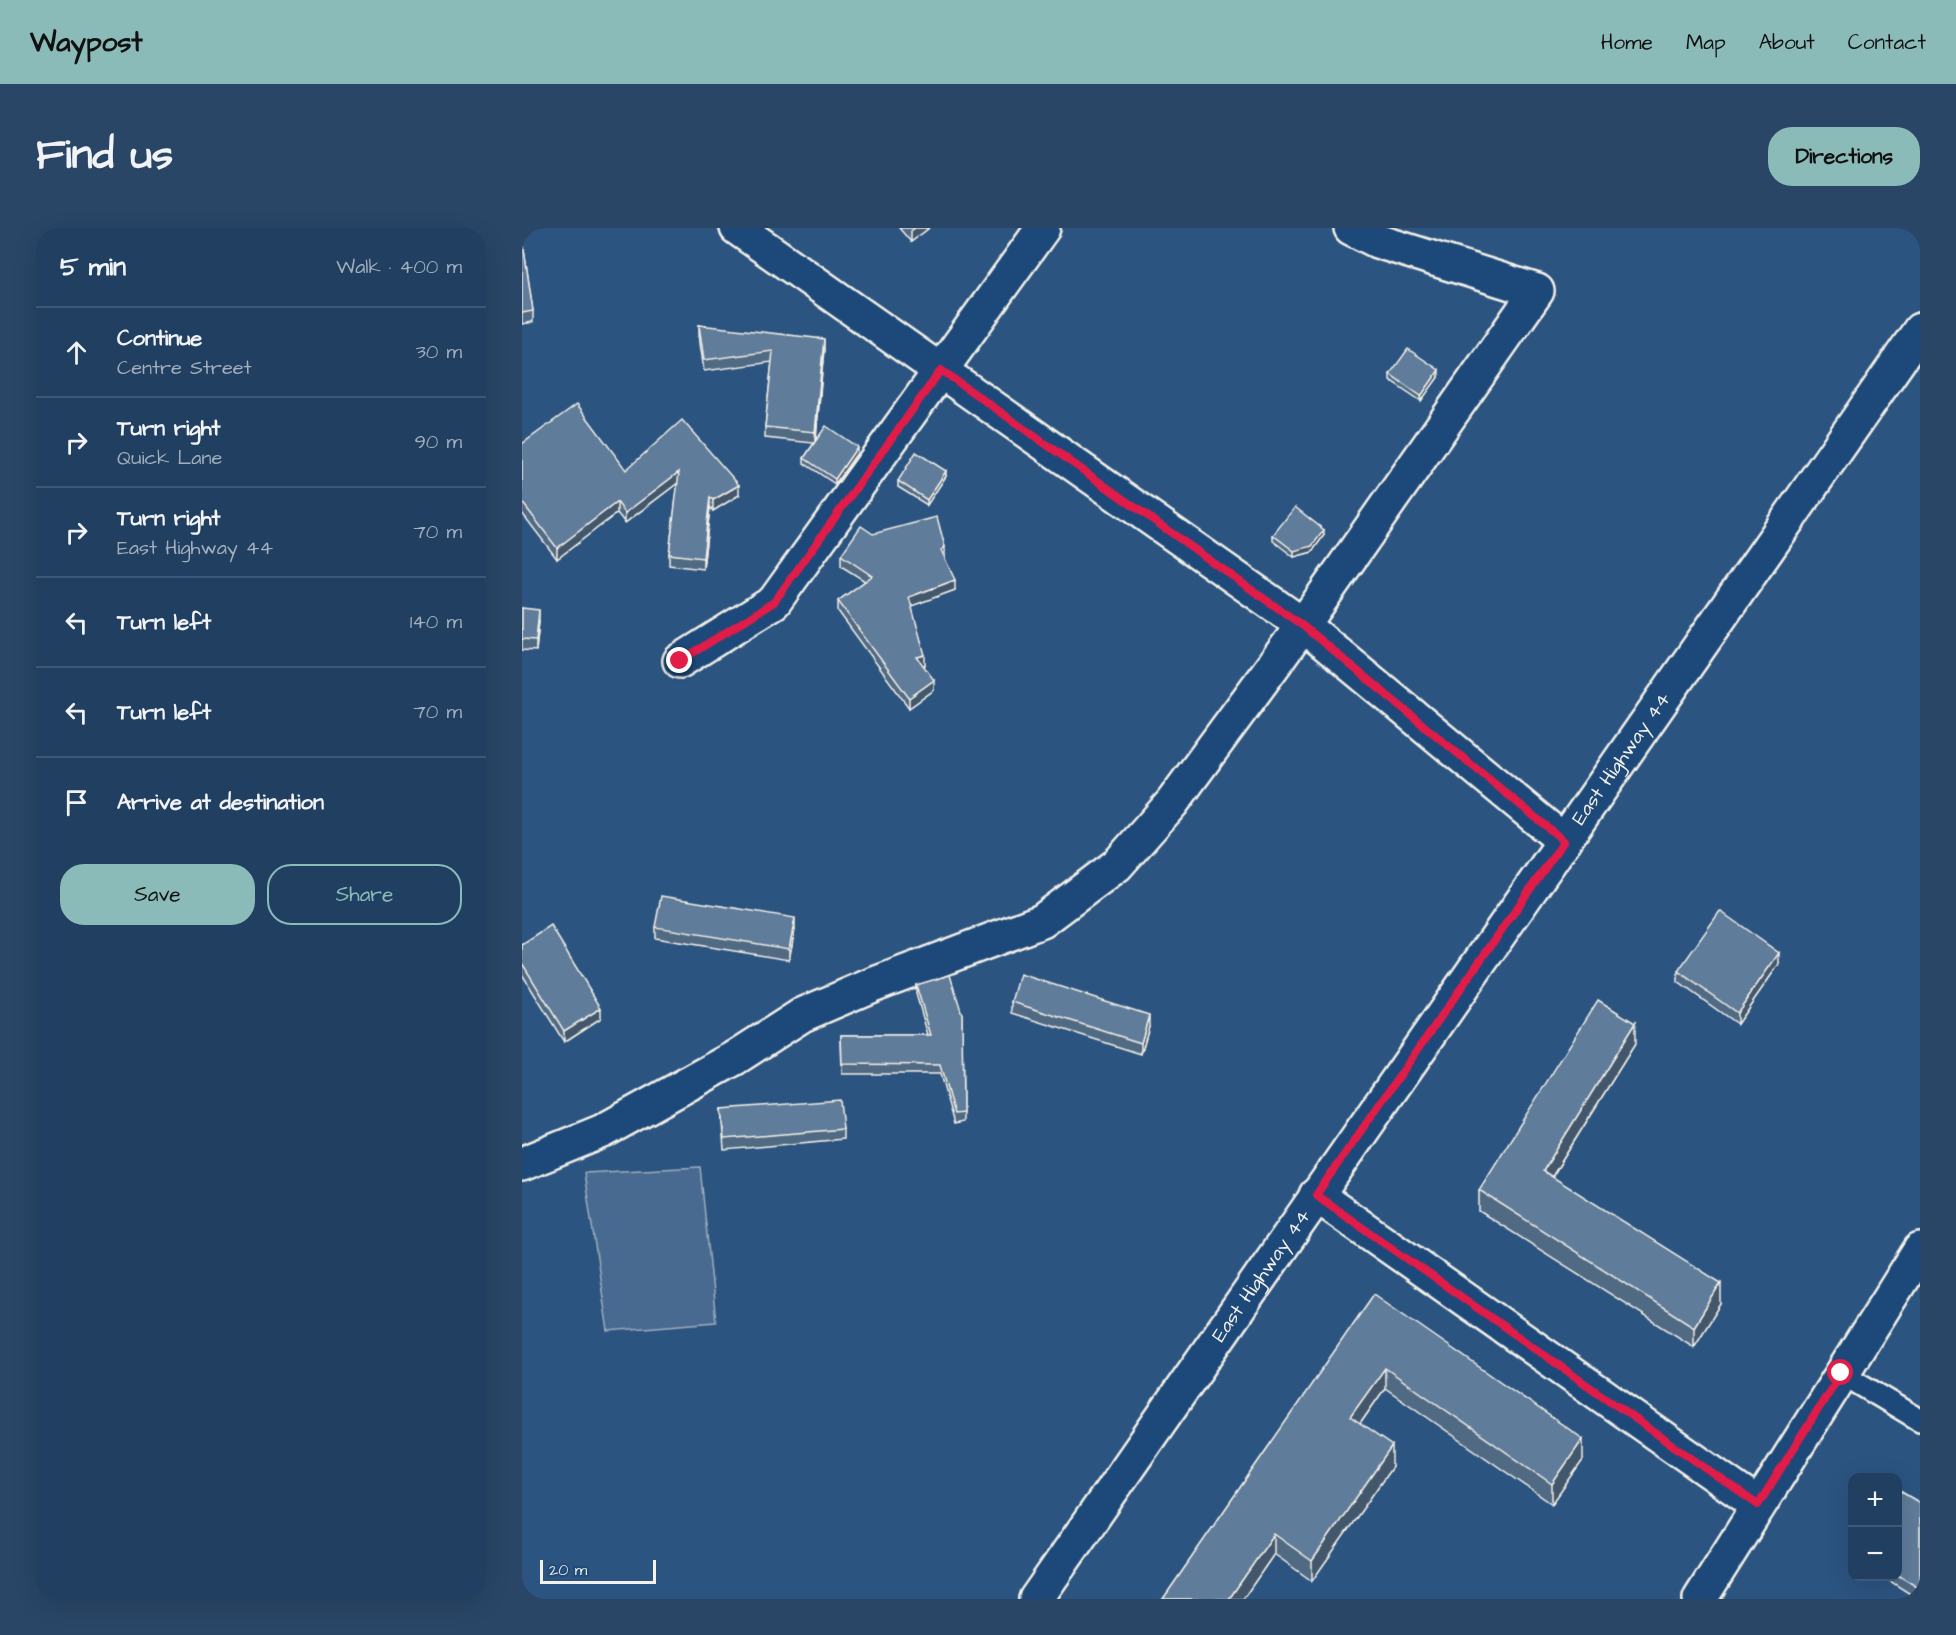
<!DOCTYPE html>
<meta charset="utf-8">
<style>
:root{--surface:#213f61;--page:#294667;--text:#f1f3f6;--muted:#a2afbd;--line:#3e5876;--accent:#8bbbb9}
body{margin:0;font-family:"Architects Daughter",sans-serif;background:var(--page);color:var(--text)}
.controls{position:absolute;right:18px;bottom:18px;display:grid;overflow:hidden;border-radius:12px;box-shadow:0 6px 24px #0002}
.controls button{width:54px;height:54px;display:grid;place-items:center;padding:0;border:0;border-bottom:2px solid var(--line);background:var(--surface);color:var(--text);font:30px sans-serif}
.scale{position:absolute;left:18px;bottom:15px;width:116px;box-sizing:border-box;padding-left:6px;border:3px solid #f4f1e8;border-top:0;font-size:16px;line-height:21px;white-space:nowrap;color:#f4f1e8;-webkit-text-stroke:4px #1f4a7a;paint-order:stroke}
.stop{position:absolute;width:18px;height:18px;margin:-14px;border:4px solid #e11d48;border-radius:50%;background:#fff}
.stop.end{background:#e11d48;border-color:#fff;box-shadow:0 2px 6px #0008}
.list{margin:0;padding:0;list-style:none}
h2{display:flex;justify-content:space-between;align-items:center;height:78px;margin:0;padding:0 24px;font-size:26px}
h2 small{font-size:20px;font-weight:400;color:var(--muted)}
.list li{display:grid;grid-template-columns:39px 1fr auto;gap:18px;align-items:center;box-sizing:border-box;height:90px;padding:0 24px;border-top:2px solid var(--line)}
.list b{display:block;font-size:22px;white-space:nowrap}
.list p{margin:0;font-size:20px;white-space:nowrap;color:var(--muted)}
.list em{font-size:20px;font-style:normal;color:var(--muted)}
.actions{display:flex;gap:12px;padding:18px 24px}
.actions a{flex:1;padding:14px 0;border:2px solid var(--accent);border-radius:24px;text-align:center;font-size:21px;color:var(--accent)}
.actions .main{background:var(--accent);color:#111}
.icon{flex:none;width:33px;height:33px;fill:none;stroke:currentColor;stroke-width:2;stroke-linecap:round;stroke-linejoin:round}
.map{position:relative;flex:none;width:1398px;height:1371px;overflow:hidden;border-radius:24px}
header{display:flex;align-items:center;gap:36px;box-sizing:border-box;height:84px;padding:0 30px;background:var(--accent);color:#111}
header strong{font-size:28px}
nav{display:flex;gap:33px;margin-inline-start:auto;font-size:21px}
.intro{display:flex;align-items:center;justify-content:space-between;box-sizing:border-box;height:144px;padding:0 36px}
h1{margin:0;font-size:42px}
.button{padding:15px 27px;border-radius:24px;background:var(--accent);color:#111;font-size:21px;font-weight:700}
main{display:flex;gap:36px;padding:0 36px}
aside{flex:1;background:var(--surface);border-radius:24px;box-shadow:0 6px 24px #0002}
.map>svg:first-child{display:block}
.green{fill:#496b90;stroke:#9eaebc;stroke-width:1.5}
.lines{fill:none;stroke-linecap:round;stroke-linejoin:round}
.service-casing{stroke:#f4f1e8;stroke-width:26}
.minor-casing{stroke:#f4f1e8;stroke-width:38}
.primary-casing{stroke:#f4f1e8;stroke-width:38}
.service{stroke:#1f4a7a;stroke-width:21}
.minor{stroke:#1f4a7a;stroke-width:33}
.primary{stroke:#1f4a7a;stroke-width:33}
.wall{fill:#516a84;stroke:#f4f1e8;stroke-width:1.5}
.shaded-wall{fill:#42566c;stroke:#f4f1e8;stroke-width:1.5}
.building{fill:#5e7b9a;stroke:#f4f1e8;stroke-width:1.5}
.route{stroke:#e11d48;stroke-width:8}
.labels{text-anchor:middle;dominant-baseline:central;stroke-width:4.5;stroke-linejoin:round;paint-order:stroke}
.street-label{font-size:20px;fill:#f4f1e8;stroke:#1f4a7a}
</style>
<header>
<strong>Waypost</strong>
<nav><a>Home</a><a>Map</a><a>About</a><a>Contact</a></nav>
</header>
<div class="intro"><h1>Find us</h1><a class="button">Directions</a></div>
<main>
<aside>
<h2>5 min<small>Walk · 400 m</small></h2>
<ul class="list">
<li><svg class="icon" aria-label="ahead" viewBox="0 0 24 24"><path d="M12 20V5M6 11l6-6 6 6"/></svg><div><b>Continue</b><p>Centre Street</p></div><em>30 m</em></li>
<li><svg class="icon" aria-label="right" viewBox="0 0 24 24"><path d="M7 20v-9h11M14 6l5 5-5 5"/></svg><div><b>Turn right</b><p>Quick Lane</p></div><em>90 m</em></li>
<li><svg class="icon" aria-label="right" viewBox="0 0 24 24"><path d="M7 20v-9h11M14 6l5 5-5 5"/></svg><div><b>Turn right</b><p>East Highway 44</p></div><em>70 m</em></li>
<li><svg class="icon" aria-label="left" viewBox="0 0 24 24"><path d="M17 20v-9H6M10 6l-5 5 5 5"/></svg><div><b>Turn left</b></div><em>140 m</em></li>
<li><svg class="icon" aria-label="left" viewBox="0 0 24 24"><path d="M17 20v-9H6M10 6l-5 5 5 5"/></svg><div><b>Turn left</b></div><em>70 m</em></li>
<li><svg class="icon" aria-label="arrive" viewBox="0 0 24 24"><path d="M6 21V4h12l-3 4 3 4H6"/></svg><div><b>Arrive at destination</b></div></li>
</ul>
<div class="actions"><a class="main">Save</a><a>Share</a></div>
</aside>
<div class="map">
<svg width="1398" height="1371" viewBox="0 0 1398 1371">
<rect width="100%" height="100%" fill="#2c5481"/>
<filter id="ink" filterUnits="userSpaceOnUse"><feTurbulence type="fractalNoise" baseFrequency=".0167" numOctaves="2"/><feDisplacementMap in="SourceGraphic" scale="12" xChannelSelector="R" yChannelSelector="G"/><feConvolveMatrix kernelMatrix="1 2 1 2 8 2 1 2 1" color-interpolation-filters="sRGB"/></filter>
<g filter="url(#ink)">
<!-- green -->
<path class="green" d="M178 939 194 1094 86 1103 62 945Z"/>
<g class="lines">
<!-- service casing -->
<g class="service-casing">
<path id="service" d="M1319 1145 1398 1192"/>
</g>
<!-- minor casing -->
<g class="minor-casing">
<g id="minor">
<path d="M215 0 781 397 1042 613"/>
<path d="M158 433 252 374 521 0"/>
<path d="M0 936 81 903 213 830 280 787 350 757 520 693 595 637 650 575 781 397 1015 63 855 13 829 0"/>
<path d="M794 967 1236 1277"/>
<path d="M1178 1371 1398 1022"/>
</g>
</g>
<!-- primary casing -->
<g class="primary-casing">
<g id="primary">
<path id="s1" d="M514 1371 1398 102"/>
</g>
</g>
<!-- service -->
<use href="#service" class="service"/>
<!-- minor -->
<use href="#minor" class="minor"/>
<!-- primary -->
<use href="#primary" class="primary"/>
</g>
<!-- wall -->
<g class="wall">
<path d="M377 0H407L389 14Z"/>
<path d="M0 8 11 83V94L0 96Z"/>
<path d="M177 97 302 121 294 213 335 225 313 256 282 235V230L292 215 243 210V199L250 134 182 143 177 108Z"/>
<path d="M868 146 917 148 899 173 868 152Z"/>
<path d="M0 216 104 242 217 267 191 283 188 279 181 341 147 337V326L156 255 103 295 95 285 35 331 0 285Z"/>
<path d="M424 248 405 277 376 259V253Z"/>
<path d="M351 306 423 329 422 330 433 362 389 378 403 437 402 438 412 462 387 480 316 383V373L343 353 319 338V327Z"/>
<path d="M751 307H802L790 324 772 329 751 313Z"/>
<path d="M0 380 17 393 14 423 0 422Z"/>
<path d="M133 699 273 701 267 732 133 710Z"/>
<path d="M0 717 79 790 42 814 0 746Z"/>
<path d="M1257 736 1215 796 1156 754V743Z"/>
<path d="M394 757 440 786 441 894 432 896 418 846H320L319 807H406L394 766Z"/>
<path d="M490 774 627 798 619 826 490 785Z"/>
<path d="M1113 816 1030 949 1199 1076 1172 1119 957 983V962Z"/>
<path d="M199 881 321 901V911L202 922Z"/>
<path d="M852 1066 1061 1232 1030 1276 863 1160 838 1196 870 1239 790 1353 752 1326 721 1371H641Z"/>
<path d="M1376 1262 1398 1275V1371H1396L1360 1348H1376Z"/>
</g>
<!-- shaded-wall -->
<g class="shaded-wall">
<path d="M393 0H407L389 14V3Z"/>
<path d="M302 111V121L293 215V204Z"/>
<path d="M917 142V148L899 173V168Z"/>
<path d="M335 219V225L313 256V251Z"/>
<path d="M424 243V248L405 277V272Z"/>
<path d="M157 244V254L103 295V285Z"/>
<path d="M217 257V267L191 283V272Z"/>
<path d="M188 269V279L181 341V330Z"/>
<path d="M95 274V285L35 331V320Z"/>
<path d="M802 302V307L790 324 772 329V323Z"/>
<path d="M423 319V329L419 332V322Z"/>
<path d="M433 352V362L387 379V369Z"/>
<path d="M17 382V393L14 423V412Z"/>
<path d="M403 427V437L395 440V429Z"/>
<path d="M412 452V462L387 480V470Z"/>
<path d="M273 690V701L267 732V721Z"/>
<path d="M1257 725V736L1215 796V785Z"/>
<path d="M79 780V790L42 814V803Z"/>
<path d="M627 787V798L619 826V815Z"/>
<path d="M1113 795V816L1021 963V943Z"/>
<path d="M1199 1055V1076L1172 1119V1099Z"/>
<path d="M863 1140V1160L828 1210V1189Z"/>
<path d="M1061 1211V1232L1030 1276V1256Z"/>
<path d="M870 1218V1239L790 1353V1333Z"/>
<path d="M752 1306V1326L721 1371H707Z"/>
</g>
<!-- building -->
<g class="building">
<path d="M0 8 11 83 0 85Z"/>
<path d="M177 97 302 111 293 204 243 199 251 123 182 132Z"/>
<path d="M886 121 917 142 899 168 868 146Z"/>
<path d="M55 176 104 242 160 192 217 257 191 272 188 269 181 330 147 326 157 244 103 285 95 274 35 320 0 274V216Z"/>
<path d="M304 198 335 219 313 251 282 230Z"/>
<path d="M394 224 424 243 405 272 376 253Z"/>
<path d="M773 279 802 302 790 318 772 323 751 307Z"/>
<path d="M415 289 423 319 419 322 433 352 387 369 403 427 395 429 412 452 387 470 316 373 350 348 319 327 339 298 351 306Z"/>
<path d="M0 380 17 382 14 412 0 411Z"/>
<path d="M139 668 273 690 267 721 133 699Z"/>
<path d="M1198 683 1257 725 1215 785 1156 743Z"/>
<path d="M29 698 79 780 42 803 0 735V717Z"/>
<path d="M498 746 627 787 619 815 490 774Z"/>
<path d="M428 747 440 786 441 885 432 886 418 837 320 836 319 807H409L394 757Z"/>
<path d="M1076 772 1113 795 1021 943 1199 1055 1172 1099 957 962Z"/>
<path d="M318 872 321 901 202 911 199 881Z"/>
<path d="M852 1066 1061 1211 1030 1256 863 1140 828 1189 870 1218 790 1333 752 1306 707 1371H641Z"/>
<path d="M1376 1262 1398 1275V1361L1376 1347Z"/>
</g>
</g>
<g class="lines" filter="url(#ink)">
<!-- route -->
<path class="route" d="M158 433 252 374 419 142 781 398 1042 613 794 967 1236 1277 1319 1145"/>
</g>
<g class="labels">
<!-- street labels -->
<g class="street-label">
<text stroke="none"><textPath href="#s1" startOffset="1024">East Highway 44</textPath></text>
<text stroke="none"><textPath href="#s1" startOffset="394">East Highway 44</textPath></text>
</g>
</g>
</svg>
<div class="controls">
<button>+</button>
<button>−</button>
</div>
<div class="scale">20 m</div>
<div class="stop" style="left:1319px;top:1145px"></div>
<div class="stop end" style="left:158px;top:433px"></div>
</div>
</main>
